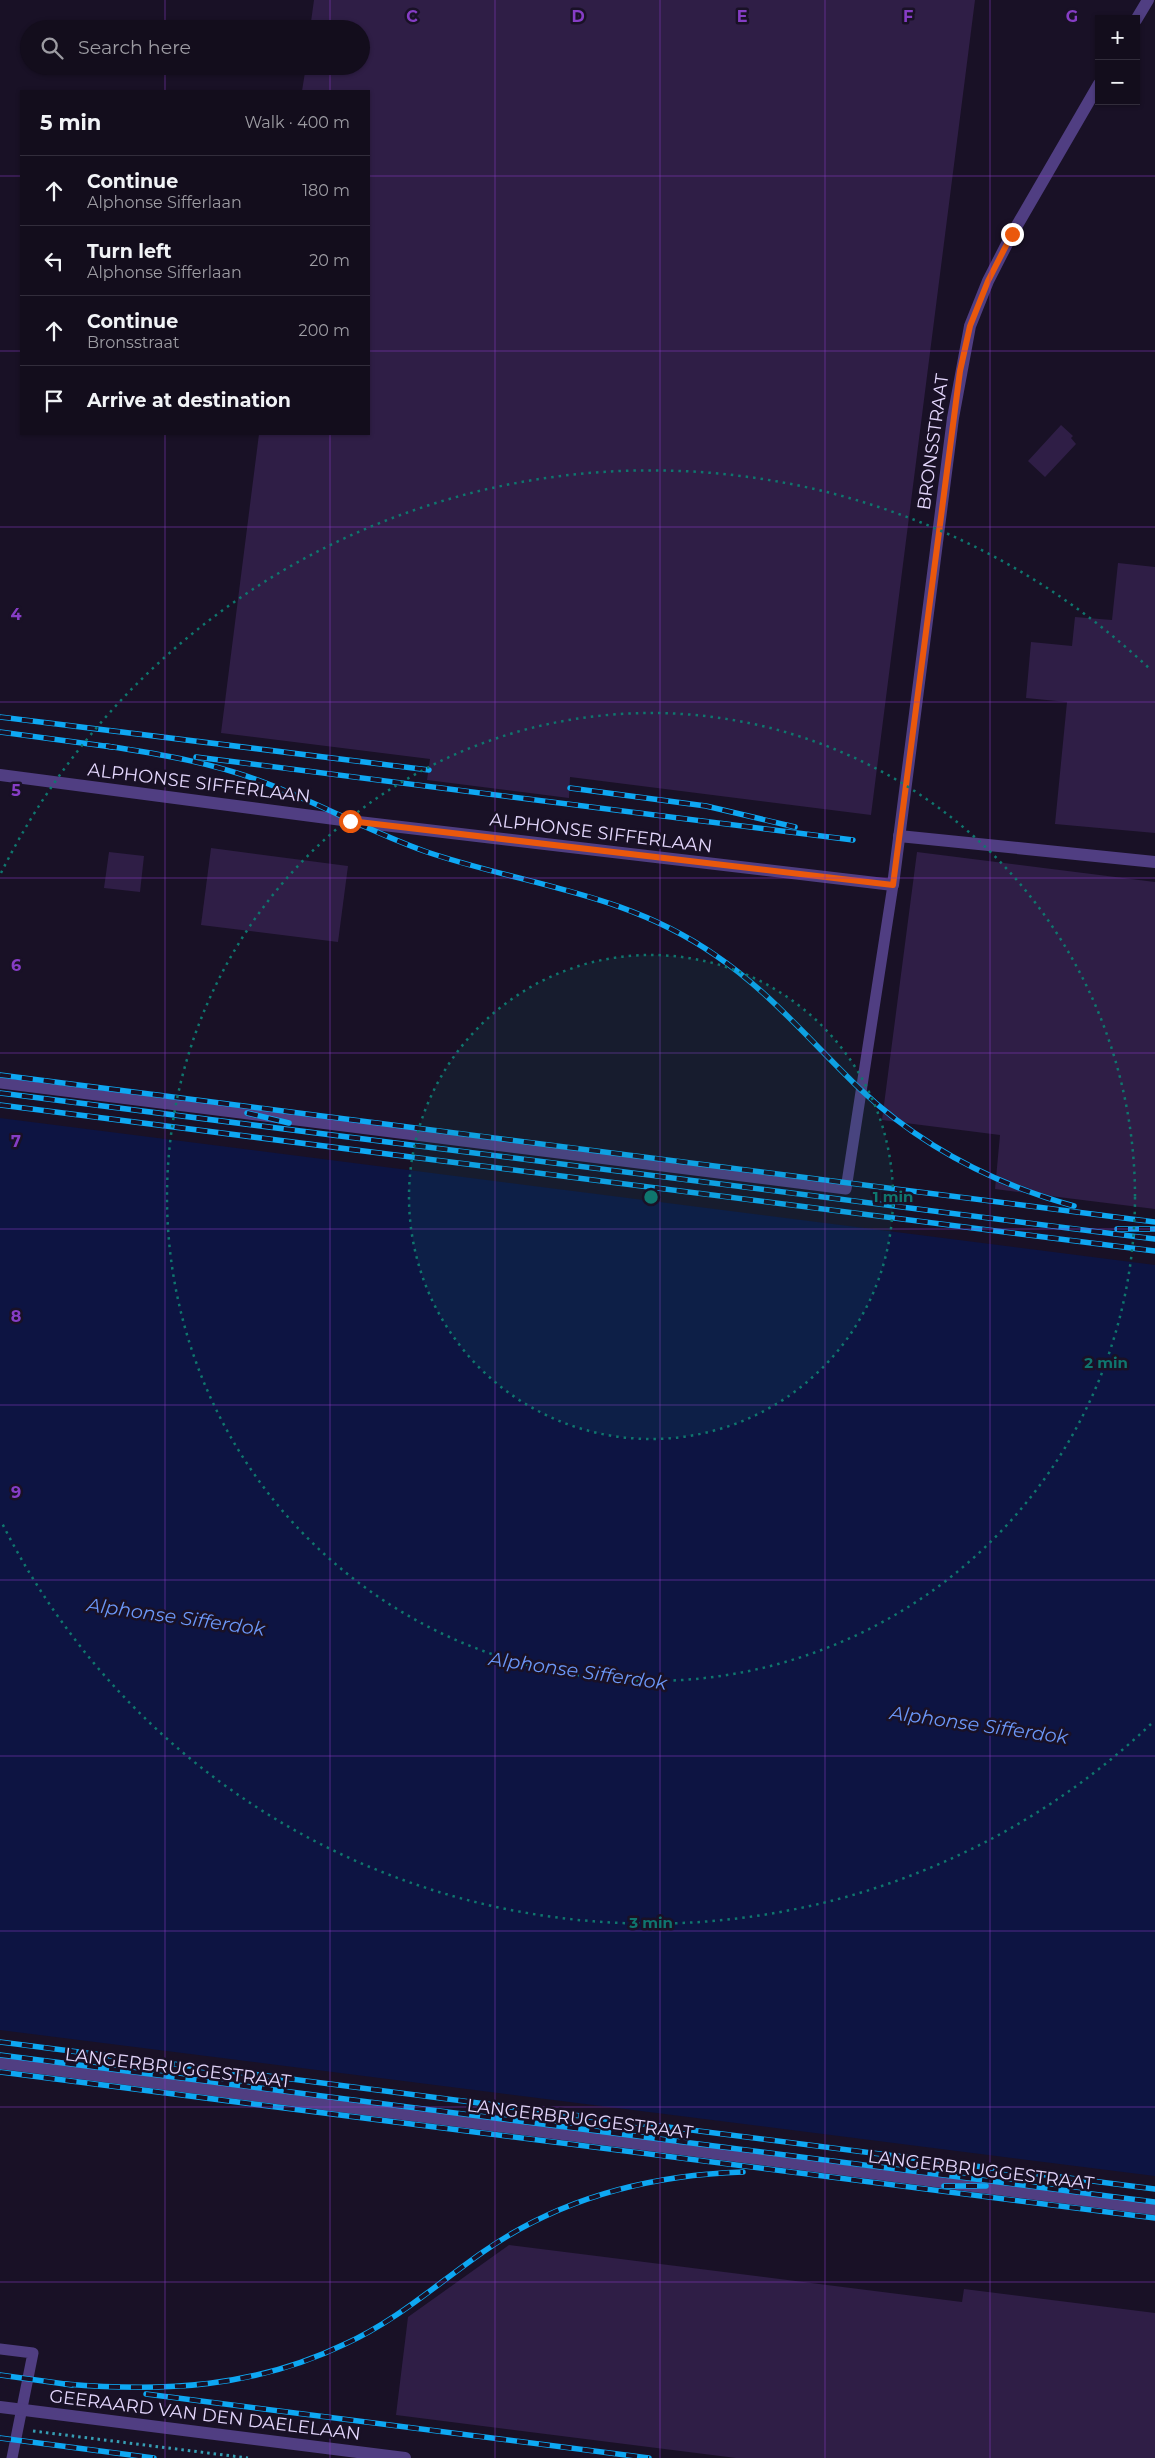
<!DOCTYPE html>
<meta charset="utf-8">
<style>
:root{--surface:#130d1c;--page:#1c1625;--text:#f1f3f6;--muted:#9d9ca3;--line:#322d3b}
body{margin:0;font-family:Montserrat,sans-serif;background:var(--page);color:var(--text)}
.controls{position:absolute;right:15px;top:15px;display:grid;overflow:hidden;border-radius:0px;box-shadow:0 1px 4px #0004}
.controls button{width:45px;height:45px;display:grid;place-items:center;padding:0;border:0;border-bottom:1px solid var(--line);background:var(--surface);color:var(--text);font:25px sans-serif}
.stop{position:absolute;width:15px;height:15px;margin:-11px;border:4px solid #ea580c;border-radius:50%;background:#fff}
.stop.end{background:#ea580c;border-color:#fff;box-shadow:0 1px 5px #0008}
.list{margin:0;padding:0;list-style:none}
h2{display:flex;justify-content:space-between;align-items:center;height:65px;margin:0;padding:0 20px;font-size:21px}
h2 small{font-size:16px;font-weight:400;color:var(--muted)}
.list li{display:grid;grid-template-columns:32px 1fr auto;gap:15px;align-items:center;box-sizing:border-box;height:70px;padding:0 20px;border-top:1px solid var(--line)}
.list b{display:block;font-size:19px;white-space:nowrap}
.list p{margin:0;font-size:16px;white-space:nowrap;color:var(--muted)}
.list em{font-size:16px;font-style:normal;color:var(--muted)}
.icon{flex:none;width:28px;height:28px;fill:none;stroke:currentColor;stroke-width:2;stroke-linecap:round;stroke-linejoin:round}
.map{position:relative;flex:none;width:1155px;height:2458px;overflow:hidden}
.search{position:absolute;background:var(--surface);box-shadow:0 1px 4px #0004;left:20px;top:20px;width:350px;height:55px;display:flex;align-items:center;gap:12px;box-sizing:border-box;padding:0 18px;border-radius:28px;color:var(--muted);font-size:19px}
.panel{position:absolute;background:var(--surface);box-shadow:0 1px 4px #0004;left:20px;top:90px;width:350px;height:345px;border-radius:0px}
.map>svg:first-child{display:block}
.water{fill:#0d1442}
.building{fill:#2f1e46}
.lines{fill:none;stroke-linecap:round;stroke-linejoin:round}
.path{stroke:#369eb3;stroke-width:3;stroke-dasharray:2.5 4;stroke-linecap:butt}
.service{stroke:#503e82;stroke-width:11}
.minor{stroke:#503e82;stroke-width:12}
.rail-casing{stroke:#0ea8f3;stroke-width:5.5}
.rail{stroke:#191126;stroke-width:4;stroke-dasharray:11;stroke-linecap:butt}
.route{stroke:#ea580c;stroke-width:6}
.grid{fill:none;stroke:#863dc5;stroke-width:1;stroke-opacity:0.55}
.ring{fill:none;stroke:#0f766e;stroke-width:2.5;stroke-dasharray:2.5 5}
.labels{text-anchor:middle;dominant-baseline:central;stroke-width:5;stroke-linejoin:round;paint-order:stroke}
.street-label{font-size:18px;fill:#e4d7fd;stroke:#191126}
.water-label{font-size:19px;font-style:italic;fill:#6b97f8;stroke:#191126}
.grid-label{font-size:16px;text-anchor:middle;font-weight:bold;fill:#863dc5;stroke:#191126;stroke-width:5;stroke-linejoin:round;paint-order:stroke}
.centre{fill:#0f766e;stroke:#191126;stroke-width:2.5}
.ring-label{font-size:15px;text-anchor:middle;font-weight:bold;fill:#0f766e;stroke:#191126;stroke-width:5;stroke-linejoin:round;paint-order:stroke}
</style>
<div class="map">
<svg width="1155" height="2458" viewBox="0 0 1155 2458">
<rect width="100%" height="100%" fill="#191126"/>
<!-- water -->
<path class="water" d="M0 1118 1155 1265V2176L0 2030Z"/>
<!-- building -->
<g class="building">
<path d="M314 0H975L871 815 570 777 569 798 427 780 430 759 221 733 259 434H369V91H302L306 66H361V29H310Z"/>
<path d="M1061 425 1073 436 1071 438 1076 444 1045 477 1028 461Z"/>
<path d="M1118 563 1155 567V833L1055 824 1067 702 1026 698 1031 642 1072 646 1075 617 1112 620Z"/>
<path d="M211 848 348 866 338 942 201 925Z"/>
<path d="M109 852 144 856 140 892 104 888Z"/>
<path d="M917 852 1155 882V1209L995 1189 1000 1135 882 1120Z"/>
<path d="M509 2245 962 2302 964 2289 1155 2313V2458H736L396 2415 408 2317Z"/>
</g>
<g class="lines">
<!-- path -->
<path class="path" d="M33 2431 248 2458"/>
<!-- service -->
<g class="service">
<path d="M0 1083 846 1189 893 885"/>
<path d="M0 2349 33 2353 12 2458"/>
</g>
<!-- minor -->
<g class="minor">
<path d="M1136 20 1148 0"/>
<path d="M0 775 350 821 893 885 953 418 970 326 988 281 1012 234 1099 84"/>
<path d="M899 836 1155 862"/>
<path d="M0 2063 1155 2209"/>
<path d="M0 2407 405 2458"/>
</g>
<!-- rail casing -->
<g class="rail-casing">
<g id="rail">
<path d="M0 717 429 770"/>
<path d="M0 732 112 747"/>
<path d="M106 746C161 754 219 764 271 785 324 806 373 833 427 852 528 886 624 892 715 955 770 992 812 1043 860 1089 921 1146 994 1184 1074 1206"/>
<path d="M196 757 853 840"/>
<path d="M570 788 706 806 795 827"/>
<path d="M0 1075 1155 1222"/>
<path d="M0 1093 1155 1239"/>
<path d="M0 1105 1155 1251"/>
<path d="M247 1113 289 1123"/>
<path d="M1117 1229H1155"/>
<path d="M0 2042 1155 2189"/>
<path d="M0 2055 1155 2202"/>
<path d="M0 2072 1155 2218"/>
<path d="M944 2186H986"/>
<path d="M0 2375 72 2385"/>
<path d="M65 2384C164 2392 254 2388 345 2344 396 2321 437 2284 483 2252 560 2198 650 2175 743 2172"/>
<path d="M146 2394 649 2458"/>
<path d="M0 2438 154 2458"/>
</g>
</g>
<!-- rail -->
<use href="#rail" class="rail"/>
</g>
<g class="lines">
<!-- route -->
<path class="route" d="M350 821 893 885 960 371 970 326 988 281 1012 234"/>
</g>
<!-- grid -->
<path class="grid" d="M165 0V29M330 0V29M495 0V2458M660 0V2458M825 0V2458M990 0V2458M165 66V91M330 66V91M0 176H21M369 176H1155M0 351H21M369 351H1155M165 434V2458M330 434V2458M0 527H1155M0 702H1155M0 878H1155M0 1053H1155M0 1229H1155M0 1405H1155M0 1580H1155M0 1756H1155M0 1931H1155M0 2107H1155M0 2282H1155"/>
<!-- distance rings -->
<circle cx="651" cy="1197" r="242" fill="#0f766e" fill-opacity=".12"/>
<g class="ring">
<circle cx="651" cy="1197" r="242"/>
<circle cx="651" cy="1197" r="484"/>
<path d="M1151 1724A726 726 0 0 1 1 1521M1 873A726 726 0 0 1 1151 670"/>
</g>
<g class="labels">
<!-- street labels -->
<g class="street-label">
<text transform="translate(933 442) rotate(-82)">BRONSSTRAAT</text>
<text transform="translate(199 783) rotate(7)">ALPHONSE SIFFERLAAN</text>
<text transform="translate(601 833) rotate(7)">ALPHONSE SIFFERLAAN</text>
<text transform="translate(178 2068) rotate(7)">LANGERBRUGGESTRAAT</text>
<text transform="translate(580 2119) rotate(7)">LANGERBRUGGESTRAAT</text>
<text transform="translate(981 2170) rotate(7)">LANGERBRUGGESTRAAT</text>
<text transform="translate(205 2415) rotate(7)">GEERAARD VAN DEN DAELELAAN</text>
</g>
<!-- water labels -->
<g class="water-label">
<text transform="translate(176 1617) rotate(8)">Alphonse Sifferdok</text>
<text transform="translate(578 1671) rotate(8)">Alphonse Sifferdok</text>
<text transform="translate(979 1725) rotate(8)">Alphonse Sifferdok</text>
</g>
</g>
<g class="grid-label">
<text x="412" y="22">C</text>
<text x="578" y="22">D</text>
<text x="742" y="22">E</text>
<text x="908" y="22">F</text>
<text x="1072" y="22">G</text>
<text x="16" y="620">4</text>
<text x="16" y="796">5</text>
<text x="16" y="971">6</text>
<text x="16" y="1147">7</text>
<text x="16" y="1322">8</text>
<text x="16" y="1498">9</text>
</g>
<circle cx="651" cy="1197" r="8" class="centre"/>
<g class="ring-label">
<text x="893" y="1202">1 min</text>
<text x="1106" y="1368">2 min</text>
<text x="651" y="1928">3 min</text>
</g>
</svg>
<div class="controls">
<button>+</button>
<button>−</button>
</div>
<div class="stop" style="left:350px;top:821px"></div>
<div class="stop end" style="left:1012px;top:234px"></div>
<div class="search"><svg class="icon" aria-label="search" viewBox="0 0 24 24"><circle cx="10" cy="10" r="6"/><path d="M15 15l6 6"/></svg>Search here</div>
<section class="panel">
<h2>5 min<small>Walk · 400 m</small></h2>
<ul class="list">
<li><svg class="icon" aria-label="ahead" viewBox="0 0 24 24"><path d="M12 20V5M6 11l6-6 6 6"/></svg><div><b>Continue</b><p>Alphonse Sifferlaan</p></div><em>180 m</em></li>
<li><svg class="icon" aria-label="left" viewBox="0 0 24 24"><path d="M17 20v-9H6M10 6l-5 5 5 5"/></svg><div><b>Turn left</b><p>Alphonse Sifferlaan</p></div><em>20 m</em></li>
<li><svg class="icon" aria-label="ahead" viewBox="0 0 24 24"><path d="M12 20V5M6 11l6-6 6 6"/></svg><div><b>Continue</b><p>Bronsstraat</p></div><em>200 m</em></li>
<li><svg class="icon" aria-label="arrive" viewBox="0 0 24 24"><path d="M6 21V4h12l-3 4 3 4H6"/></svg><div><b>Arrive at destination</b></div></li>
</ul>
</section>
</div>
